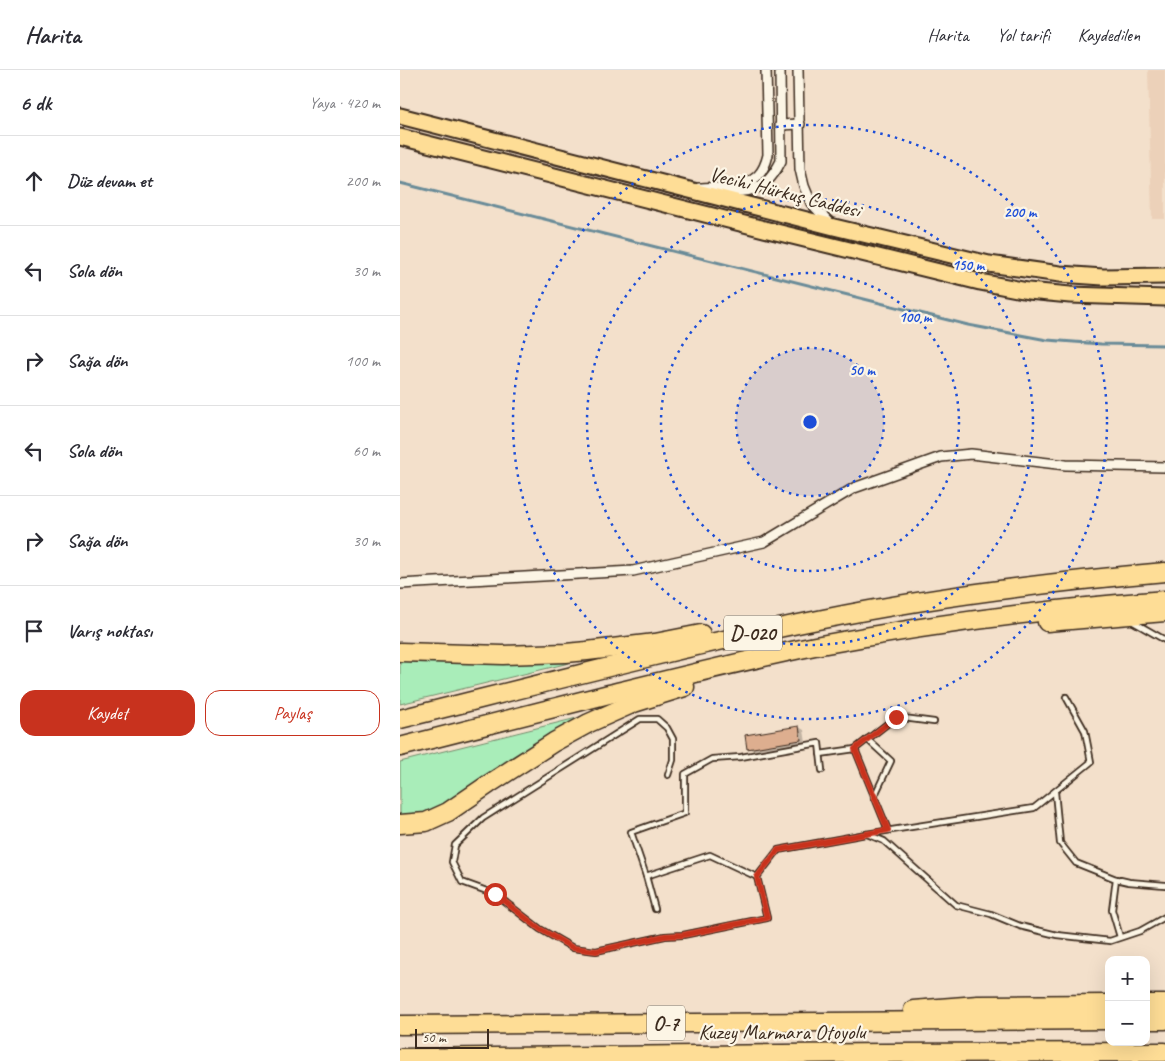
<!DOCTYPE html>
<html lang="tr">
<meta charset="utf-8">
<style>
:root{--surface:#fff;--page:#f2f2f3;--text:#2b2b33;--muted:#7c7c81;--line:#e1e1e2;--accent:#c8321e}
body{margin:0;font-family:Caveat,sans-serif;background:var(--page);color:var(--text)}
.controls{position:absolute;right:15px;bottom:15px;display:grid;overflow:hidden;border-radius:10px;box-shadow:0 5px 20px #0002}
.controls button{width:45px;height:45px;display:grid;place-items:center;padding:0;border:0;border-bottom:1px solid var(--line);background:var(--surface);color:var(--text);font:25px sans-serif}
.scale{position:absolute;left:15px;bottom:12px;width:74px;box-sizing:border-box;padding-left:5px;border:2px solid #3b2a1e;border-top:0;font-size:14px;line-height:18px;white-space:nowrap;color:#3b2a1e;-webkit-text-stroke:4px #fcf5e5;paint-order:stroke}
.stop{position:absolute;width:15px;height:15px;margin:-11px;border:4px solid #c8321e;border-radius:50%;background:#fff}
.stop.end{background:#c8321e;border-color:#fff;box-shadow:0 1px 5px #0008}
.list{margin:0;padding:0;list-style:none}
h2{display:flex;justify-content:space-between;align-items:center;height:65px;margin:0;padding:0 20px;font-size:21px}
h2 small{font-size:16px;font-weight:400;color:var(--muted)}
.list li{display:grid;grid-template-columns:32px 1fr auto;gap:15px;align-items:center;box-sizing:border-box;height:90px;padding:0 20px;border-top:1px solid var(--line)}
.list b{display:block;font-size:19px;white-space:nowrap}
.list em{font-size:16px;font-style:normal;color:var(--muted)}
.actions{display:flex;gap:10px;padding:15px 20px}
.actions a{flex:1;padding:11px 0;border:1px solid var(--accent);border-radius:15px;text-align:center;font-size:18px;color:var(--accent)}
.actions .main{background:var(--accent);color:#fff}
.icon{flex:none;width:28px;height:28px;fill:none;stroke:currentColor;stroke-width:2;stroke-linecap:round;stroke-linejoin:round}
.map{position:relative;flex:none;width:765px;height:991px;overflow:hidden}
header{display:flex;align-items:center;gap:30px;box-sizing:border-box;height:70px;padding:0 25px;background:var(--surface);border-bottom:1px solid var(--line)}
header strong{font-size:24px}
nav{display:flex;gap:28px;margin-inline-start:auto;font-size:18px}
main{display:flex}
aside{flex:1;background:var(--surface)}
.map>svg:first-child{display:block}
.built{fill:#ecd1b9}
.green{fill:#a9edb9;stroke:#728c6c}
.shadow{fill:#0003}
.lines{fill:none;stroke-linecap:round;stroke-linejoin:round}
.stream{stroke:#698b98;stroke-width:3}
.building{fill:#ddae8f;stroke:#3b2a1e}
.lane-casing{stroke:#3b2a1e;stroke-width:8}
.street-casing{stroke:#3b2a1e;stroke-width:12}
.primary-casing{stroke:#3b2a1e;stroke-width:19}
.highway-casing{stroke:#3b2a1e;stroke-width:21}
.lane{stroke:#fcf5e5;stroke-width:4.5}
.street{stroke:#fcf5e5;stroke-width:9}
.primary{stroke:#fedd96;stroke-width:15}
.highway{stroke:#fedd96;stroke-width:18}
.route{stroke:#c8321e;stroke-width:6}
.ring{fill:none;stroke:#1d4ed8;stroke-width:2.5;stroke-dasharray:2.5 5}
.labels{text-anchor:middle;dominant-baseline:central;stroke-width:4.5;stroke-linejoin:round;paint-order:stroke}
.shield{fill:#fcf5e5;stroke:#75675a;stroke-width:1}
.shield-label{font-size:20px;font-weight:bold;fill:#3b2a1e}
.street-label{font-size:21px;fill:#3b2a1e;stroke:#fcf5e5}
.centre{fill:#1d4ed8;stroke:#fcf5e5;stroke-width:2.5}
.ring-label{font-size:15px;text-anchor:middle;font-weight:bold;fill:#1d4ed8;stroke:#fcf5e5;stroke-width:4.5;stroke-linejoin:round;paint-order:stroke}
</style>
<header>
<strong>Harita</strong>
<nav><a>Harita</a><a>Yol tarifi</a><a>Kaydedilen</a></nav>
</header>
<main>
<aside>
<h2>6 dk<small>Yaya · 420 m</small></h2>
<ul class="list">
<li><svg class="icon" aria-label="ahead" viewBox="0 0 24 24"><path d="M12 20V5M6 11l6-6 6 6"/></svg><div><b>Düz devam et</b></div><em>200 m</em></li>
<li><svg class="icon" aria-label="left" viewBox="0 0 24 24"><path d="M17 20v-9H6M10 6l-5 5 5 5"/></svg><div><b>Sola dön</b></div><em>30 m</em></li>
<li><svg class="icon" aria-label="right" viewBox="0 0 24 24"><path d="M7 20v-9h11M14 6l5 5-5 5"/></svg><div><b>Sağa dön</b></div><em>100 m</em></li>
<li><svg class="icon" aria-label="left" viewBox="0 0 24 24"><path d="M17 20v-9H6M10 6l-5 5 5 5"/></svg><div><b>Sola dön</b></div><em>60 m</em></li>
<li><svg class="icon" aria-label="right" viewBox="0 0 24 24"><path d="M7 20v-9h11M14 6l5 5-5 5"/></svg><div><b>Sağa dön</b></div><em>30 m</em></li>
<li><svg class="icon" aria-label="arrive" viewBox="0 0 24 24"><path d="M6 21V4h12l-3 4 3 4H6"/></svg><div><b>Varış noktası</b></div></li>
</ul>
<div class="actions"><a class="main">Kaydet</a><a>Paylaş</a></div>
</aside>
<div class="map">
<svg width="765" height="991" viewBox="0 0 765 991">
<rect width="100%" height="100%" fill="#f3e0cb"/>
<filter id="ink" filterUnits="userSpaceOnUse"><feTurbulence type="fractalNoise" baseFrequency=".02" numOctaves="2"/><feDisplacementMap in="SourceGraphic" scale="10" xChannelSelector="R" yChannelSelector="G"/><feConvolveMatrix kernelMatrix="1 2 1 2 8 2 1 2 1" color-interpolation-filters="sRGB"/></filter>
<g filter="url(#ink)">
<!-- built -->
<path class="built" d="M748 0H765V149H752Z"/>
<!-- green -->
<g class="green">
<path d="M0 589H168L169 593 0 634Z"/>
<path d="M181 647 183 651 40 741 0 750V692Z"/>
</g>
<!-- shadow -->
<path class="shadow" d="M399 657 404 660 406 673 354 681 348 678Z"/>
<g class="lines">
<!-- stream -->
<path class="stream" d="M0 113 568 255 647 270 701 274 765 275"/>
</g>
<!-- building -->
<path class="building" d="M399 656 401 670 347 679 345 665Z"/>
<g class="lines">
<!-- lane casing -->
<g class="lane-casing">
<g id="lane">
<path d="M730 550 765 570"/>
<path d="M467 669 491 691 474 727"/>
<path d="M455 679 488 760"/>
<path d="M420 684 455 679 496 647 534 652"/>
<path d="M268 705 273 690V669L267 658 257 649H240L83 748 55 775 52 792 62 812 95 824 140 859 173 878 196 881 265 866 283 865 367 848 357 807 378 780 466 764 634 738 691 692 685 661 666 627"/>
<path d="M655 722 660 773 676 793 716 809 729 812 765 815"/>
<path d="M467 764 484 771 556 835 591 844 620 856 657 865 710 871 740 861 765 847"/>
<path d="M246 806 310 785 357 807"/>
<path d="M716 809 712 840 720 867"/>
<path d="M255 839 246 806 231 762 285 743V704L312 689 341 687 419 673 422 700"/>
</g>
</g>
<!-- street casing -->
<g class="street-casing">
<g id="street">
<path d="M398 0 400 99 404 116 411 133 430 153"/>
<path d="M380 55 400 54"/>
<path d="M299 118C305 118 312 117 319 118 326 119 335 122 343 121 363 120 373 107 381 91L380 0"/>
<path d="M337 119C355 109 363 106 368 85L366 0"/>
<path d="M0 514 233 501 364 472 454 418 541 387 571 384 666 395 765 397"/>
</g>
</g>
<!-- primary casing -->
<g class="primary-casing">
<g id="primary">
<path d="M0 46 434 157 589 194 660 204 703 207 765 206"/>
<path d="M0 67 372 161 580 212 628 221 670 225 765 228"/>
</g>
</g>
<!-- highway casing -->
<g class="highway-casing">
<g id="highway">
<path d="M647 552 765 542"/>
<path d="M0 582 103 585 166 583 187 581 255 573 301 564"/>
<path d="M0 649C141 614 281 577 423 549 536 526 651 512 765 502"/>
<path d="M0 677C70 659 140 642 209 624 278 607 346 590 415 576 531 554 648 539 765 530"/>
<path d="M0 754 26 752 48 742 89 714 154 672 189 653 234 633 285 617"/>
<path d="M746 934H765"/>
<path d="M513 940 578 935 709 934"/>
<path d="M746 950H765"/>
<path d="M0 955 709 950"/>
<path d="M0 988 482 983 765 982"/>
</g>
</g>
<!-- lane -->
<use href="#lane" class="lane"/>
<!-- street -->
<use href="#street" class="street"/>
<!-- primary -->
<use href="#primary" class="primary"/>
<!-- highway -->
<use href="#highway" class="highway"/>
</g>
</g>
<g class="lines" filter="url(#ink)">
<!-- route -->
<path class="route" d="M95 824 140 859 173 878 196 881 265 866 283 865 367 848 357 807 378 780 488 760 455 679 496 647"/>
</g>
<!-- distance rings -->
<circle cx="410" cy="352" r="74" fill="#1d4ed8" fill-opacity=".12"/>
<g class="ring">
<circle cx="410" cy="352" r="74"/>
<circle cx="410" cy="352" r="149"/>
<circle cx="410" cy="352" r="223"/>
<circle cx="410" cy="352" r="297"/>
</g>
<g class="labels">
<!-- shield labels -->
<g class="shield">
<rect x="324" y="545.5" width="58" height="35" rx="4"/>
<rect x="247" y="935.5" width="38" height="35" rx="4"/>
</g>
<g class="shield-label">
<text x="353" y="563">D-020</text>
<text x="266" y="953">O-7</text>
</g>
<!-- street labels -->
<g class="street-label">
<text transform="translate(385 122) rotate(14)">Vecihi Hürkuş Caddesi</text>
<text x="382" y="962">Kuzey Marmara Otoyolu</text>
</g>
</g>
<circle cx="410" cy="352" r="8" class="centre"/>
<g class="ring-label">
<text x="620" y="147">200 m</text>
<text x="568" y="200">150 m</text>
<text x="515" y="252">100 m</text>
<text x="462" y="305">50 m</text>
</g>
</svg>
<div class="controls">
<button>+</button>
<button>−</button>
</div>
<div class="scale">50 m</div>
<div class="stop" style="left:95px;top:824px"></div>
<div class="stop end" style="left:496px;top:647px"></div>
</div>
</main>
